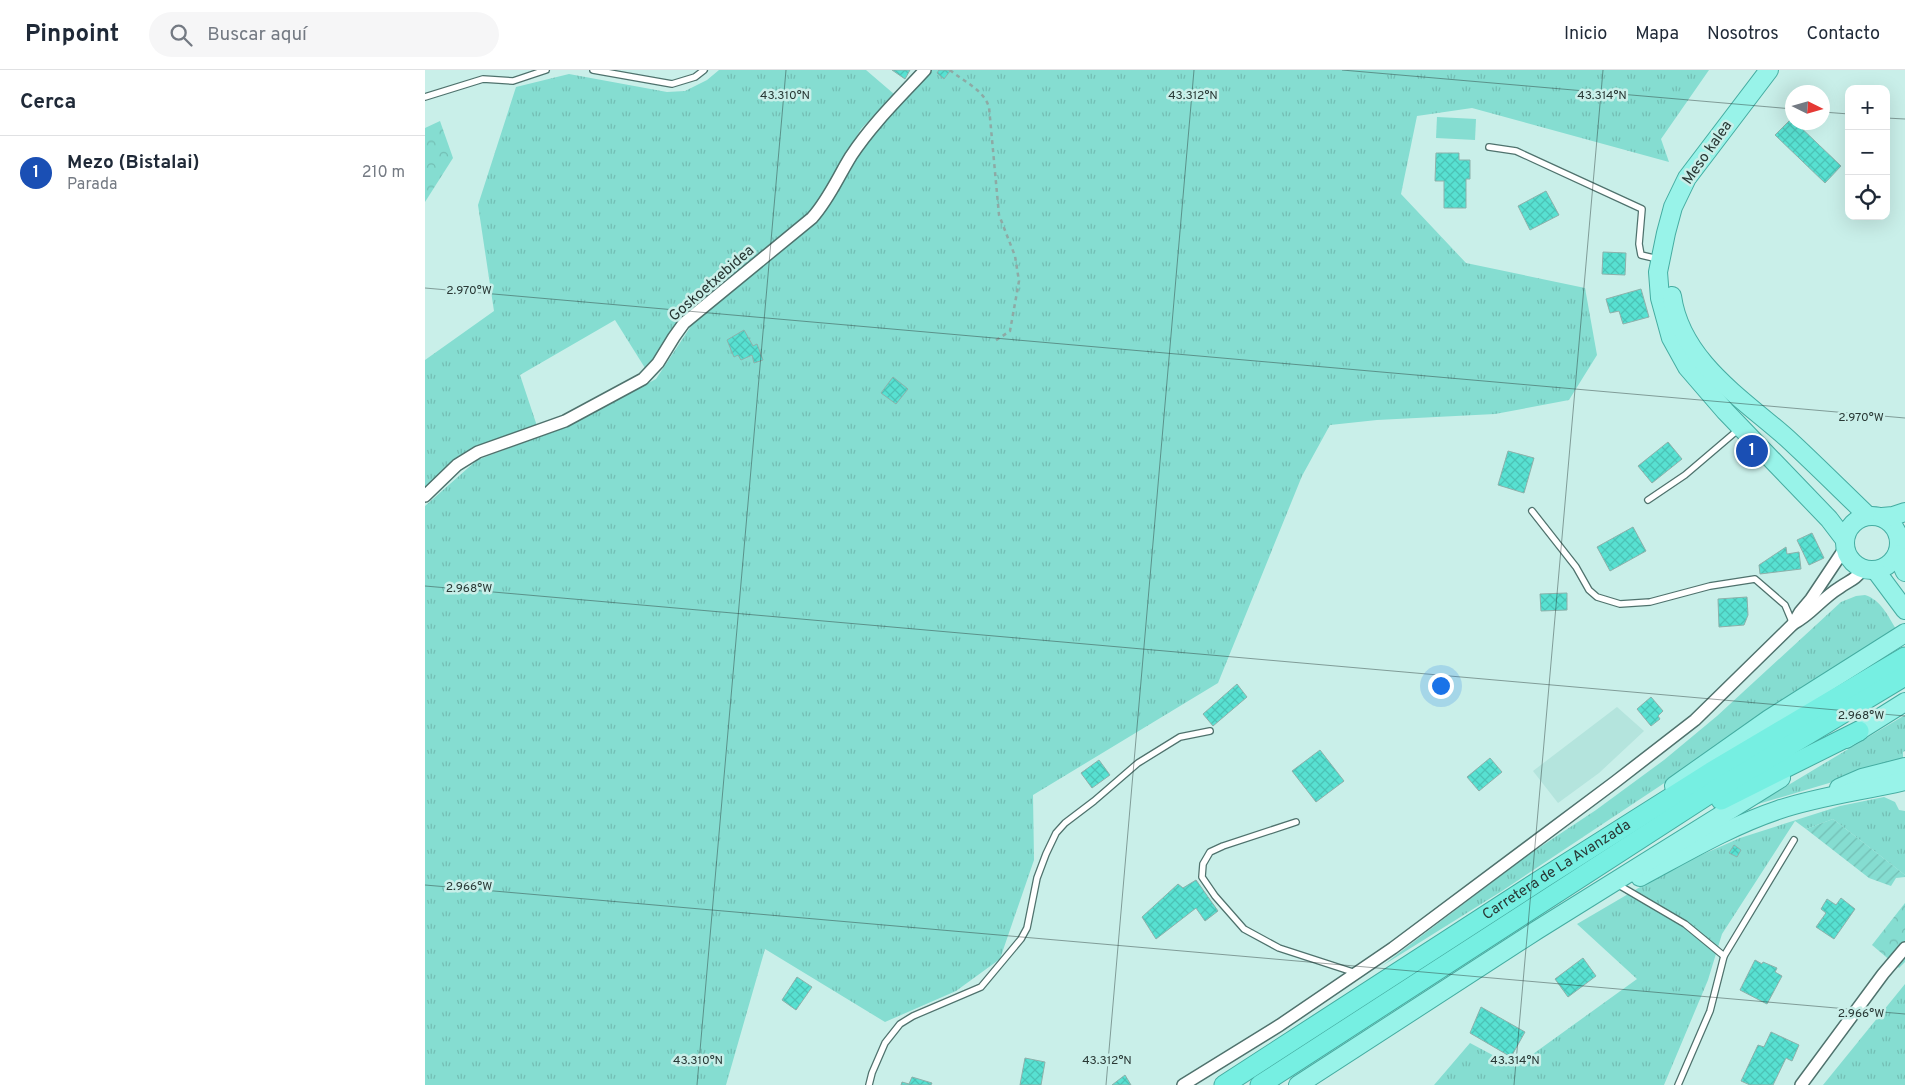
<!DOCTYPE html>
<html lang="es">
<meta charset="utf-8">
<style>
:root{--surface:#fff;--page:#f6f6f7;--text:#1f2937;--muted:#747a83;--line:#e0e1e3;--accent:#7c3aed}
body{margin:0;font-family:Overpass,sans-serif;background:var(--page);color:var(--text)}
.controls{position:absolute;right:15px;top:15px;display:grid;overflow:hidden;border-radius:10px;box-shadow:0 5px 20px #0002}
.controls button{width:45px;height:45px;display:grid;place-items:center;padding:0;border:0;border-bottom:1px solid var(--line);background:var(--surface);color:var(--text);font:25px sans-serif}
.compass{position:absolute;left:1360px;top:15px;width:45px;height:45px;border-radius:50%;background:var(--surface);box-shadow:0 5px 20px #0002;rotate:95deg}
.you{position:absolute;left:1015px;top:615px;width:18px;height:18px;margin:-12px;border:4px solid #fff;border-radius:50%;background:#1a73e8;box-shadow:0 0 0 8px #1a73e833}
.badge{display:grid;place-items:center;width:32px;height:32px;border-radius:50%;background:var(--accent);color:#fff;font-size:16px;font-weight:700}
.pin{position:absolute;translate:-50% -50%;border:2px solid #fff;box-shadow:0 1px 5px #0006}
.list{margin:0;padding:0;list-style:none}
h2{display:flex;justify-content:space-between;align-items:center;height:65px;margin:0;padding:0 20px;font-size:21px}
h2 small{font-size:16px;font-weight:400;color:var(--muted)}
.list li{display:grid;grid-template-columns:32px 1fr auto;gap:15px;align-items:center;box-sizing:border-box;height:75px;padding:0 20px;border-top:1px solid var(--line)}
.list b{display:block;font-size:19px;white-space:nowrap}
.list p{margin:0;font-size:16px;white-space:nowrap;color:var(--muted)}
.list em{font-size:16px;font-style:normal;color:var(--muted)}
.icon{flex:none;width:28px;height:28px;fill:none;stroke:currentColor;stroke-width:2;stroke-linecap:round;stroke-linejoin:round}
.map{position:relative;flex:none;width:1480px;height:1015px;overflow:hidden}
header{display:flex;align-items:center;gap:30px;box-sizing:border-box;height:70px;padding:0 25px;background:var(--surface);border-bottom:1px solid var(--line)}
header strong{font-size:24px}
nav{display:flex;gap:28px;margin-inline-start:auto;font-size:18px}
.search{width:350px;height:45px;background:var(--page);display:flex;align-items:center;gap:12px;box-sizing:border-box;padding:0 18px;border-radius:28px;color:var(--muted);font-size:19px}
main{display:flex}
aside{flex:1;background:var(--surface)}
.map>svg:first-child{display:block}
.built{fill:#b4e4dd}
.grass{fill:url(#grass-tufts)}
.forest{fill:url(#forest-crowns)}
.garden{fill:url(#garden-furrows)}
.pitch{fill:#85ddd1}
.building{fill:url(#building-cross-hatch);stroke:#8db1ab}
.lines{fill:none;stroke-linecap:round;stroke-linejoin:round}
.service-casing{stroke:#4f726d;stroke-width:8}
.minor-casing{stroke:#4f726d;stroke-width:14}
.primary-casing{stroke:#45aca1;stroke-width:20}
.trunk-casing{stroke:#45aca1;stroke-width:21}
.path{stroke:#8daaa5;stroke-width:2.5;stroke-dasharray:4 4;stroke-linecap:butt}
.service{stroke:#fff;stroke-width:5.5}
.minor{stroke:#fff;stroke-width:11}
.primary{stroke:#98f3e9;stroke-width:18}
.trunk{stroke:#76efe2;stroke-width:19}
.ticks{fill:none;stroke:#293835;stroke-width:1;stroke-opacity:0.45}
.labels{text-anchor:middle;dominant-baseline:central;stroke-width:5;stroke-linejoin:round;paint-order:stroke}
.street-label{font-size:15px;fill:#293835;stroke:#c9efe9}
.ticks-label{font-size:12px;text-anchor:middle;fill:#293835;stroke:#c9efe9;stroke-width:5;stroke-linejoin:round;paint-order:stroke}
</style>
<header>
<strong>Pinpoint</strong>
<div class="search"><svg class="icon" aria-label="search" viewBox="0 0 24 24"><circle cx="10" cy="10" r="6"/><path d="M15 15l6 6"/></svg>Buscar aquí</div>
<nav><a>Inicio</a><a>Mapa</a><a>Nosotros</a><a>Contacto</a></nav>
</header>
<main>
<aside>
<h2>Cerca<small></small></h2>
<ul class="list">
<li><span class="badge" style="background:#1a4fb4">1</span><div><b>Mezo (Bistalai)</b><p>Parada</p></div><em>210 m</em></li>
</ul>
</aside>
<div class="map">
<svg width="1480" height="1015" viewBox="0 0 1480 1015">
<defs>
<pattern id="grass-tufts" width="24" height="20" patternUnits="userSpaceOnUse" patternTransform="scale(1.25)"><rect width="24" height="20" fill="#85ddd1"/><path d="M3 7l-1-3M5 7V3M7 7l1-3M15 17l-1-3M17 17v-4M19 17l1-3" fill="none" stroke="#73beb4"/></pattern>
<pattern id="forest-crowns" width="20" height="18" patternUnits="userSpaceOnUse" patternTransform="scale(1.25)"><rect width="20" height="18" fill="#85ddd1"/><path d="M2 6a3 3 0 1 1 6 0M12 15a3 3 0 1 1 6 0" fill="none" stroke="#73beb4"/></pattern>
<pattern id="garden-furrows" width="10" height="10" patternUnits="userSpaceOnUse" patternTransform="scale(1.25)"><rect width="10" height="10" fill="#85ddd1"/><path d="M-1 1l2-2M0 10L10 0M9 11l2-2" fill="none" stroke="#73beb4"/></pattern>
<pattern id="building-cross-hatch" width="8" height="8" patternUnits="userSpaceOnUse" patternTransform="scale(1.25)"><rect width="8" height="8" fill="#57e1d2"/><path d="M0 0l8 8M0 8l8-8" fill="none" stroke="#4cc2b5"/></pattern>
</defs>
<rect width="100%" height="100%" fill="#c9efe9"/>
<!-- built -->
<path class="built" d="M1192 637 1219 661 1174 703 1133 733 1108 701Z"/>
<!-- grass -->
<g class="grass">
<path d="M294 0H441L469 24 436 59 389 140 277 232 231 289 220 298 190 250 95 305 112 356 41 382 0 419V290L69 241 53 135 91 17 144 4 242 22 260 21 282 10Z"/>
<path d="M504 0H1284L1236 69 1244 92 1047 38 992 46 976 124 1041 193 1160 218 1172 285 1144 330 1070 344 952 350 905 355 877 406 793 613 608 725 609 790 575 889 531 921 460 952 340 879 301 1015H0V436L52 390 139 358 231 309 268 253 397 146 439 76Z"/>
<path d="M1440 525C1456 530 1463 546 1471 559L1077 821 957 896 1100 787 1171 740 1239 690 1292 646 1416 532 1431 526Z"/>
<path d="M1480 645V681L1478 682V691L1330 735Z"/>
<path d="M1459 727 1470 732 1474 740 1480 741V805L1408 749 1381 759 1370 751 1297 864 1283 910 1239 1015H1009L1045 973 1090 997 1212 909 1152 854 1251 796 1315 768 1415 736Z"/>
<path d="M1480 914V1015H1398Z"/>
</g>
<!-- forest -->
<g class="forest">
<path d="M15 51 28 88 0 132V58Z"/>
<path d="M1480 833V892L1474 898 1447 875Z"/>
</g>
<!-- garden -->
<path class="garden" d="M1408 749 1480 805V807L1471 808 1466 816 1444 808 1381 759Z"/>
<!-- pitch -->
<path class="pitch" d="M1012 47 1051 49 1050 70 1011 68Z"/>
<!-- building -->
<g class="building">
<path d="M467 0H485L480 9Z"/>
<path d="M514 0H523L525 1 519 9 512 3Z"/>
<path d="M1366 49 1368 52H1370L1416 96 1400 113 1350 65Z"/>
<path d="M1011 83H1034V90H1045V109H1041V138H1019V111H1010Z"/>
<path d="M1121 121 1134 145 1105 160 1093 136Z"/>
<path d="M1178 182 1201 183 1200 205 1177 204Z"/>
<path d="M1216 219 1224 247 1198 254 1194 241 1185 243 1181 229Z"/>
<path d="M319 260 328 276 332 274 338 290 329 293 327 285 316 290 313 285 309 287 302 270Z"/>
<path d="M468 307 483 319 471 334 456 323Z"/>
<path d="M1243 372 1257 389 1227 413 1213 396Z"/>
<path d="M1083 381 1109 388 1099 423 1073 415Z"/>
<path d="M1208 457 1221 481 1185 501 1172 477Z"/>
<path d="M1387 463 1399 488 1384 495 1372 470Z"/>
<path d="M1361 477 1362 484 1374 482 1376 499 1335 504 1334 495Z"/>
<path d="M1142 523V540L1116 541 1115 524Z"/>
<path d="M1322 527 1323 545 1319 555 1294 557 1293 529Z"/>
<path d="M812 614 822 627 788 656 778 644Z"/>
<path d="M1226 627 1238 641 1233 646 1235 649 1226 656 1212 639Z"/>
<path d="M895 680 919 711 891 732 867 701Z"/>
<path d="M1065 688 1077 702 1054 721 1042 707Z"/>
<path d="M674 690 685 705 667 718 656 703Z"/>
<path d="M1309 775 1316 780 1312 787 1304 783Z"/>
<path d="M771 810 793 841 780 851 771 838 731 869 717 847 753 814 758 818Z"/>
<path d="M1416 828 1430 839 1409 869 1391 857 1401 843 1396 839 1402 829 1411 835Z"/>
<path d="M1158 888 1171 906 1143 927 1130 909Z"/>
<path d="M1330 890 1337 894 1338 892 1352 898 1350 902 1357 906 1342 934 1315 920Z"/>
<path d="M372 907 387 917 371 940 357 930Z"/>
<path d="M1056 937 1100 962 1086 987 1045 963Z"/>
<path d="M1346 962 1374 975 1367 991 1361 988 1348 1015H1325L1316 1011 1333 975 1339 977Z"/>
<path d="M600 988 620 992 616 1015H595Z"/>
<path d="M700 1005 706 1015H687Z"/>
<path d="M487 1007 507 1013 506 1015H476L477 1012 484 1014Z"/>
</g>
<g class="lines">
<!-- service casing -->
<g class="service-casing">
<g id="service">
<path d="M168 0 247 14 270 7 279 0"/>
<path d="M0 27 58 9 88 11 121 0"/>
<path d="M1064 77 1091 81 1217 139 1214 174 1216 185 1233 189"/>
<path d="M1223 430 1260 405 1314 359"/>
<path d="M1107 441 1151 497 1164 520 1172 527 1195 534 1225 532 1285 516 1330 509 1360 535 1368 554"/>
<path d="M871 752 798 776 785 782 778 794 777 807 790 826 819 859 854 878 931 903"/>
<path d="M1197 817 1260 854 1299 886"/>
<path d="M444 1015 447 1003 460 973 475 954 488 946 556 917 596 869 602 858 612 808 621 784 631 763 640 753 669 731 713 693 755 667 785 661"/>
<path d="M1253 1015 1285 941 1299 886 1369 770"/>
</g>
</g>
<!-- minor casing -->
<g class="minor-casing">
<g id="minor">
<path d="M0 426 32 395 53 382 140 351 218 309 233 293 249 267 259 253 387 148C404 129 413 107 426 86 447 54 475 27 500 0"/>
<path d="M1368 554 1375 542 1386 529 1420 478"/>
<path d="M758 1015 855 955 968 878 1190 712 1270 650 1368 554C1387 544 1396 529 1414 518 1425 510 1429 511 1438 499"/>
<path d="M1376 1015 1458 904 1480 878"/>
</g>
</g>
<!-- primary casing -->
<g class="primary-casing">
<g id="primary">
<path d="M1344 0 1262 108 1248 137 1241 163 1233 202 1235 228 1246 268 1262 297 1300 341 1404 449 1420 470"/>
<path d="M1247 226C1256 291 1318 329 1363 369 1390 394 1416 420 1443 446"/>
<circle cx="1447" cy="473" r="27"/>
<path d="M1457 447 1468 446 1480 442"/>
<path d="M1472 484 1480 502"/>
<path d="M1451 501 1480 540"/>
<path d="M1421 669 1480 632"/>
<path d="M1249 716 1344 649 1480 563"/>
<path d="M1414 718 1437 708 1480 697"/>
<path d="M1215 807C1260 783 1305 756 1353 740 1394 726 1438 721 1480 711"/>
<path d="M873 1015 1112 860 1356 708"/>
</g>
</g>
<!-- trunk casing -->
<g class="trunk-casing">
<g id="trunk">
<path d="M1296 730 1434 661"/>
<path id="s1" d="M799 1015 1120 807 1286 702 1480 587"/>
<path d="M835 1015 1292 719 1480 606"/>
</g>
</g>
<!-- path -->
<path class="path" d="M525 0C539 12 558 19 564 37L574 145 590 186 594 211 585 261 570 271"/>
<!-- service -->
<use href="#service" class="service"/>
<!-- minor -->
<use href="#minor" class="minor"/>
<!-- primary -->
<use href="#primary" class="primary"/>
<!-- trunk -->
<use href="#trunk" class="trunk"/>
</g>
<!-- ticks -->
<path class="ticks" d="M917 0 1368 39M1398 42 1424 44M1461 48 1480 49M0 218 1480 348M0 516 1480 646M0 815 1480 944M272 1015 361 0M681 1015 769 0M1089 1015 1178 0"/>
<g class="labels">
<!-- street labels -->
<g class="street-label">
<text transform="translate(1283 83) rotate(-55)">Meso kalea</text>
<text transform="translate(287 214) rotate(-41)">Goskoetxebidea</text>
<text stroke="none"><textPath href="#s1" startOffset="396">Carretera de La Avanzada</textPath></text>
</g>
</g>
<g class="ticks-label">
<text x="360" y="29">43.310°N</text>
<text x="768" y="29">43.312°N</text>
<text x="1177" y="29">43.314°N</text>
<text x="44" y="224">2.970°W</text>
<text x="1436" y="351">2.970°W</text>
<text x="44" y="522">2.968°W</text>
<text x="1436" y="649">2.968°W</text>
<text x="44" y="820">2.966°W</text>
<text x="1436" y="947">2.966°W</text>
<text x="273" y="994">43.310°N</text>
<text x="682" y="994">43.312°N</text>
<text x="1090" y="994">43.314°N</text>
</g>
</svg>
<div class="controls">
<button>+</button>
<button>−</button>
<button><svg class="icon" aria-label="locate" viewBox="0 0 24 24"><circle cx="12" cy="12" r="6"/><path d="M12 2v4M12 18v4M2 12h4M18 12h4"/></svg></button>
</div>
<svg class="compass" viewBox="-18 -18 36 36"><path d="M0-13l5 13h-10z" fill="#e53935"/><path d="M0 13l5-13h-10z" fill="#747a83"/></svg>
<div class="you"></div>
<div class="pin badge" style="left:1327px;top:381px;background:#1a4fb4">1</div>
</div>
</main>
